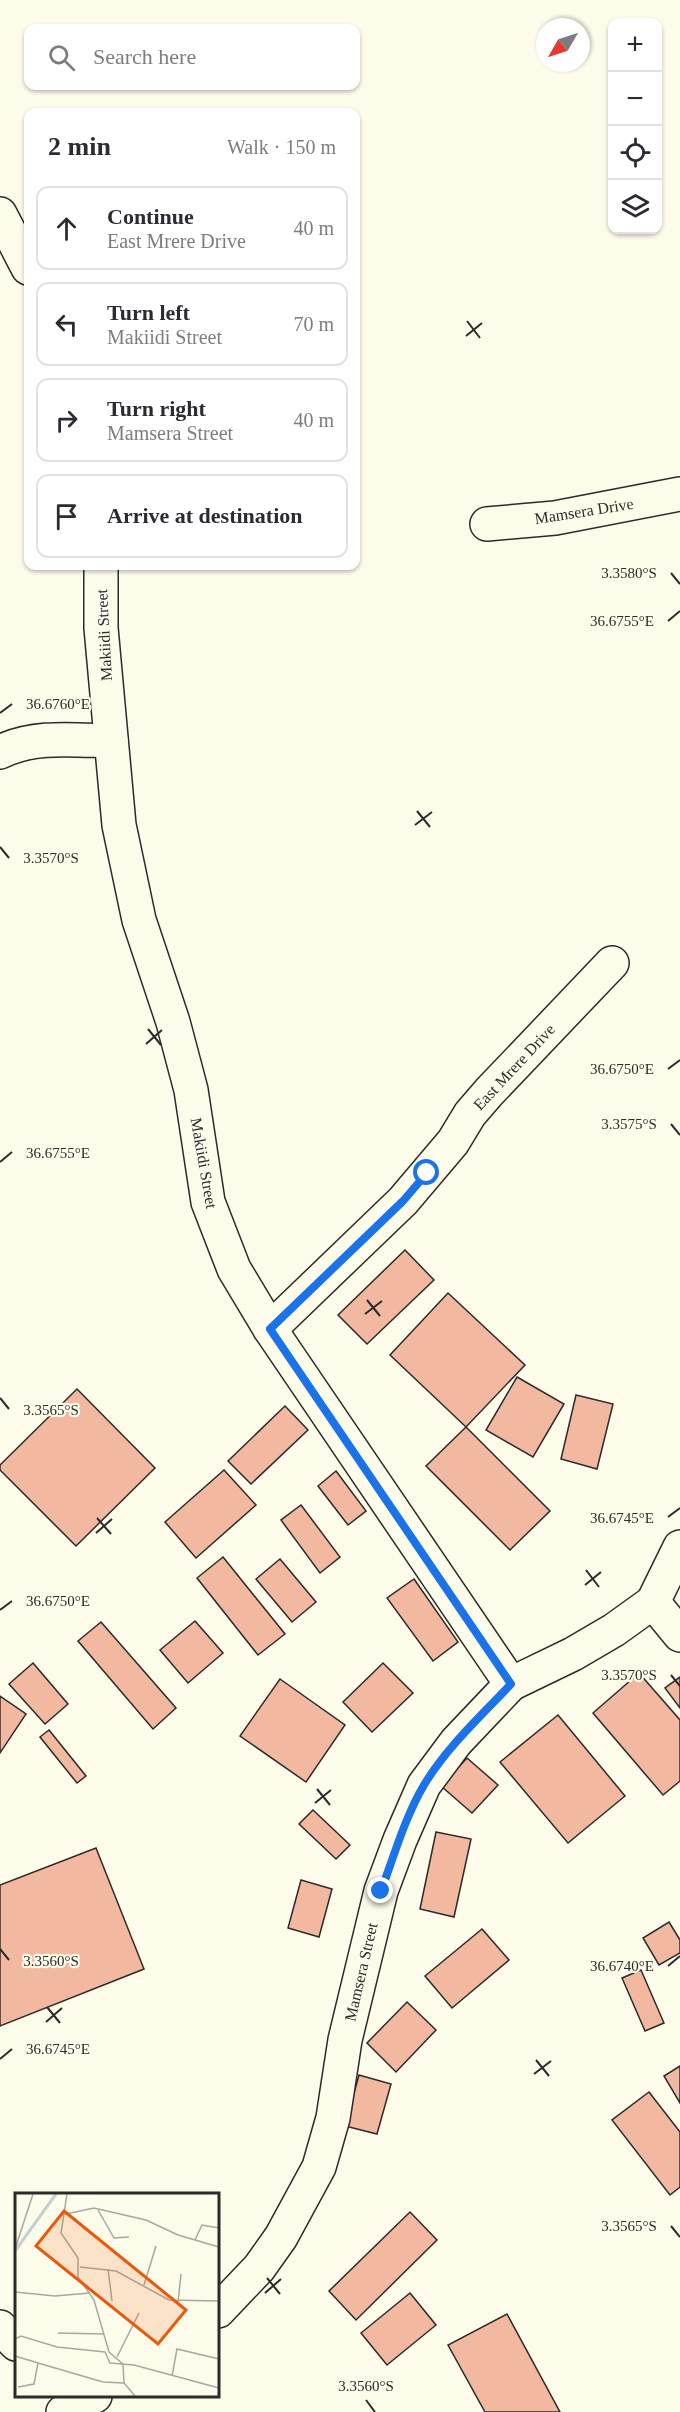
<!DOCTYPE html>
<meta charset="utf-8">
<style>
:root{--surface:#fff;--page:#f2f2f3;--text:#2b2b33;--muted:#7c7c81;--line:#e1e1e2}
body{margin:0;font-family:Georgia,serif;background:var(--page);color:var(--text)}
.controls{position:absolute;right:18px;top:18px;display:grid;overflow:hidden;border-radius:12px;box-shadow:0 2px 4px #0004}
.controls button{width:54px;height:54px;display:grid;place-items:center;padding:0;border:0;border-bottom:2px solid var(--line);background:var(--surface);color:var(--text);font:30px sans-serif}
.compass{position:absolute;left:536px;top:18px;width:54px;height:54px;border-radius:50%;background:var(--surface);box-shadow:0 2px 4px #0004;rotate:231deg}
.stop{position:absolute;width:18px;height:18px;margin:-14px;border:4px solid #1a73e8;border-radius:50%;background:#fff}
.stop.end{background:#1a73e8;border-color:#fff;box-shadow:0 2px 6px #0008}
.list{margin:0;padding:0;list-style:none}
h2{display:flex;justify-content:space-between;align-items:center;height:78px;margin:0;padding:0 24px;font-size:26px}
h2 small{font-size:20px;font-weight:400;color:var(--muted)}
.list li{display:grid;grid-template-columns:39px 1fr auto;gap:18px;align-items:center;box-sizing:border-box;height:84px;margin:0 12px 12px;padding:0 12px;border:2px solid var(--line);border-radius:12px}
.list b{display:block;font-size:22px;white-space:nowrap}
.list p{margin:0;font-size:20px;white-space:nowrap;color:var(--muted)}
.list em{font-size:20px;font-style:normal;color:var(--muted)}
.icon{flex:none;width:33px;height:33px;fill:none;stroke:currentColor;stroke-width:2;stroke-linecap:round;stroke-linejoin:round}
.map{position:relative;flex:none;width:680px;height:2412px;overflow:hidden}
.search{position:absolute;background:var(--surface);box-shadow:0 2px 4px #0004;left:24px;top:24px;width:336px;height:66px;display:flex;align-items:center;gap:15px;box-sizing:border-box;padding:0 21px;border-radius:12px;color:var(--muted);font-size:22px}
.panel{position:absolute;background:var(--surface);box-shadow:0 2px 4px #0004;left:24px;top:108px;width:336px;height:462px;border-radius:12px}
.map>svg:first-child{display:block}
.building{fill:#f2b8a0;stroke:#2b2b2b;stroke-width:1.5}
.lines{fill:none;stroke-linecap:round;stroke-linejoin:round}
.minor-casing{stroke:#2b2b2b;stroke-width:36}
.minor{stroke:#fdfbea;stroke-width:33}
.route{stroke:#1a73e8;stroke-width:8}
.ticks{fill:none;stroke:#2b2b2b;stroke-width:2}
.labels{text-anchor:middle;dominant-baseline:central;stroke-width:4.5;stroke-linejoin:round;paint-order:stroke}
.street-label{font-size:16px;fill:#2b2b2b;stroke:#fdfbea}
.inset-river{fill:none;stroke:#c7d0d0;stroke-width:3}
.inset-road{fill:none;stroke:#a9a89e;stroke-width:1.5}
.view{fill:#e8590c;fill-opacity:0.15;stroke:#e8590c;stroke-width:3}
.inset-edge{fill:none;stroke:#2b2b2b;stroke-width:3}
.ticks-label{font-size:15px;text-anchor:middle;fill:#2b2b2b;stroke:#fdfbea;stroke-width:4.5;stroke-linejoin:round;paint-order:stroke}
</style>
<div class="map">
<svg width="680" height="2412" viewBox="0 0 680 2412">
<rect width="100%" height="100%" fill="#fdfbea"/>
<!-- building -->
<g class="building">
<path d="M405 1250 434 1280 367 1344 338 1315Z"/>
<path d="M448 1293 525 1365 466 1427 390 1355Z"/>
<path d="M517 1377 564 1404 533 1457 486 1430Z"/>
<path d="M77 1389 155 1468 76 1546 0 1470V1465Z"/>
<path d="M576 1395 613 1404 597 1469 561 1459Z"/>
<path d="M285 1406 308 1430 251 1484 228 1461Z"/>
<path d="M466 1427 550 1511 510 1550 426 1466Z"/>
<path d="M224 1470 256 1505 196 1558 165 1522Z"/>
<path d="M336 1471 366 1511 348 1525 318 1486Z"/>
<path d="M301 1505 340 1557 320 1573 281 1520Z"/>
<path d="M223 1557 285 1634 258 1655 197 1578Z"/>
<path d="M280 1559 316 1602 292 1622 256 1579Z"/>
<path d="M414 1579 458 1642 433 1661 387 1598Z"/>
<path d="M195 1621 223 1653 188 1683 160 1650Z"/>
<path d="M101 1622 176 1708 153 1729 78 1641Z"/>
<path d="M33 1663 68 1704 45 1724 9 1684Z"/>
<path d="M383 1663 413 1693 372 1732 343 1702Z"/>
<path d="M639 1673 680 1720V1781L663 1795 593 1713Z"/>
<path d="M680 1677V1708L665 1688Z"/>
<path d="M280 1679 345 1725 306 1782 240 1736Z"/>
<path d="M0 1696 26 1714 0 1753Z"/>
<path d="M558 1715 625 1796 568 1843 500 1762Z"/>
<path d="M49 1730 86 1776 77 1783 40 1737Z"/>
<path d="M467 1758 498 1785 472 1813 441 1786Z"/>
<path d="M313 1810 350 1845 336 1859 299 1824Z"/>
<path d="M436 1832 471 1839 454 1917 420 1909Z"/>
<path d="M96 1848 144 1969 0 2026V1885Z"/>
<path d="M301 1880 332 1889 319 1937 288 1928Z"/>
<path d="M669 1922 680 1940V1953L659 1965 643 1938Z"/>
<path d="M482 1929 509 1960 452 2008 425 1976Z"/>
<path d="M641 1970 664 2023 645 2031 622 1978Z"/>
<path d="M407 2002 436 2030 396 2072 367 2043Z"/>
<path d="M680 2066V2103L664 2076Z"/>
<path d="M359 2075 391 2084 377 2134 345 2126Z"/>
<path d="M649 2092 680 2132V2187L670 2195 612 2120Z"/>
<path d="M410 2212 437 2240 356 2320 329 2291Z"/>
<path d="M410 2293 436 2325 387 2365 361 2333Z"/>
<path d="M507 2314 560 2412H485L448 2345Z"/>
</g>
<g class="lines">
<!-- minor casing -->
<g class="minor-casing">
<g id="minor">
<path d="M0 214 28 268"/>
<path d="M487 524 555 518 680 494"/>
<path d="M101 566V628L119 825 139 920 173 1022 191 1090 208 1202 234 1269 270 1329 511 1684"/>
<path d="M0 752C34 735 74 740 111 741"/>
<path d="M270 1329 403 1201 453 1142 470 1114 489 1092 612 963"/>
<path d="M653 1602 680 1635"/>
<path d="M218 2311 259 2268 281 2237 319 2167 333 2118 345 2040 381 1891 400 1840 424 1785 456 1742 511 1684 573 1654 614 1630 653 1602 680 1547"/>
<path d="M0 2327 16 2344"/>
<path d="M63 2412 95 2396"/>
</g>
</g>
<!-- minor -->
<use href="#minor" class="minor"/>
</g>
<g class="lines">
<!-- route -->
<path class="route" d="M381 1891C394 1856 405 1817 424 1785 447 1747 481 1716 511 1684L270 1329 403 1201 427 1173"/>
</g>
<!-- ticks -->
<path class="ticks" d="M467 321 480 338M466 336 482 323M671 573 680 584M668 621 680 611M0 713 12 704M417 811 430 827M415 825 432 812M0 847 9 858M148 1029 161 1045M146 1044 162 1030M668 1069 680 1060M671 1124 680 1135M0 1162 12 1152M367 1300 380 1316M365 1314 382 1301M0 1398 9 1409M668 1517 680 1508M97 1518 111 1534M96 1533 112 1519M586 1570 599 1587M585 1585 601 1572M0 1610 12 1601M671 1675 680 1686M317 1789 330 1805M315 1803 331 1790M0 1949 9 1960M668 1966 680 1956M47 2007 60 2023M46 2022 62 2008M0 2059 12 2049M536 2060 549 2076M534 2074 551 2061M671 2226 680 2237M267 2278 280 2294M265 2293 281 2279M366 2400 375 2412"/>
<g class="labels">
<!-- street labels -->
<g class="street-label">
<text transform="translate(584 511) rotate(-9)">Mamsera Drive</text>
<text transform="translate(104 635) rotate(-93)">Makiidi Street</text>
<text transform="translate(514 1067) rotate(-47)">East Mrere Drive</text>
<text transform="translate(204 1163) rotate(80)">Makiidi Street</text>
<text transform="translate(361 1972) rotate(-77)">Mamsera Street</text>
</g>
</g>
<!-- overview -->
<g transform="translate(15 2193)">
<rect width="204" height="204" fill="#fdfbea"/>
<path class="inset-river" d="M0 58 41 1"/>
<path class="inset-road" d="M52 1 46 40 63 65V84L79 107 94 159 108 171 109 190 120 203M83 17 99 45 114 44M46 22 79 15 131 27 163 42 204 54M180 47 187 32 204 35M0 56 18 1M65 74 101 78 154 107 204 108M93 76 97 108M129 92 141 53M0 99 40 103 75 100M163 109 166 81M43 140 89 141M0 146 6 143 42 154 90 159 95 170 119 172 204 195M0 163 23 170M102 164 124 120M157 183 162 156 204 166M3 194 19 191 23 170 88 189 109 190"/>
<path class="view" d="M49 18 171 117 143 151 21 53Z"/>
<rect width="204" height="204" class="inset-edge"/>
</g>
<g class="ticks-label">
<text x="629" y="578">3.3580°S</text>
<text x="622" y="626">36.6755°E</text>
<text x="58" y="709">36.6760°E</text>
<text x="51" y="863">3.3570°S</text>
<text x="622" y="1074">36.6750°E</text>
<text x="629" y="1129">3.3575°S</text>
<text x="58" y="1158">36.6755°E</text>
<text x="51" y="1415">3.3565°S</text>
<text x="622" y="1523">36.6745°E</text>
<text x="58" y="1606">36.6750°E</text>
<text x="629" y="1680">3.3570°S</text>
<text x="51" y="1966">3.3560°S</text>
<text x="622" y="1971">36.6740°E</text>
<text x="58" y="2054">36.6745°E</text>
<text x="629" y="2231">3.3565°S</text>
<text x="366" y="2391">3.3560°S</text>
</g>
</svg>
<div class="controls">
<button>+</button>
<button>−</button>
<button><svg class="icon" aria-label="locate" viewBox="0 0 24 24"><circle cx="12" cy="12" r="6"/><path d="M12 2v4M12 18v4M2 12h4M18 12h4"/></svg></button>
<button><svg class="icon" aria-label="layers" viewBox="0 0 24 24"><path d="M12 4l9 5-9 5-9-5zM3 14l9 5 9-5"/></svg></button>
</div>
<svg class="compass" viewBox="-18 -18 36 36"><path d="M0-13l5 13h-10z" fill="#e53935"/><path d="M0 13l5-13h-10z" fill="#7c7c81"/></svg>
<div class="stop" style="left:427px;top:1173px"></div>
<div class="stop end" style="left:381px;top:1891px"></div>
<div class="search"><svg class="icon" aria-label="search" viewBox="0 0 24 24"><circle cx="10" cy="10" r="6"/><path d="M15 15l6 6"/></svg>Search here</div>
<section class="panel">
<h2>2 min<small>Walk · 150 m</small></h2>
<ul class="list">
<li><svg class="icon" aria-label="ahead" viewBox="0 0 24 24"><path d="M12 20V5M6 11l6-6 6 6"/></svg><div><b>Continue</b><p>East Mrere Drive</p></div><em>40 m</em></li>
<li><svg class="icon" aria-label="left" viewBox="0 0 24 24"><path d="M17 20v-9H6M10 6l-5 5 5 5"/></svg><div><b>Turn left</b><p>Makiidi Street</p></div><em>70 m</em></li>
<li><svg class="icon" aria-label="right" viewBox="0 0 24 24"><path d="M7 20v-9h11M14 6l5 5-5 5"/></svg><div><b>Turn right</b><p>Mamsera Street</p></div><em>40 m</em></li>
<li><svg class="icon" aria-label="arrive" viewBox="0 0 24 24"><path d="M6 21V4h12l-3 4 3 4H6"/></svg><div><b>Arrive at destination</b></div></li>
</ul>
</section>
</div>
